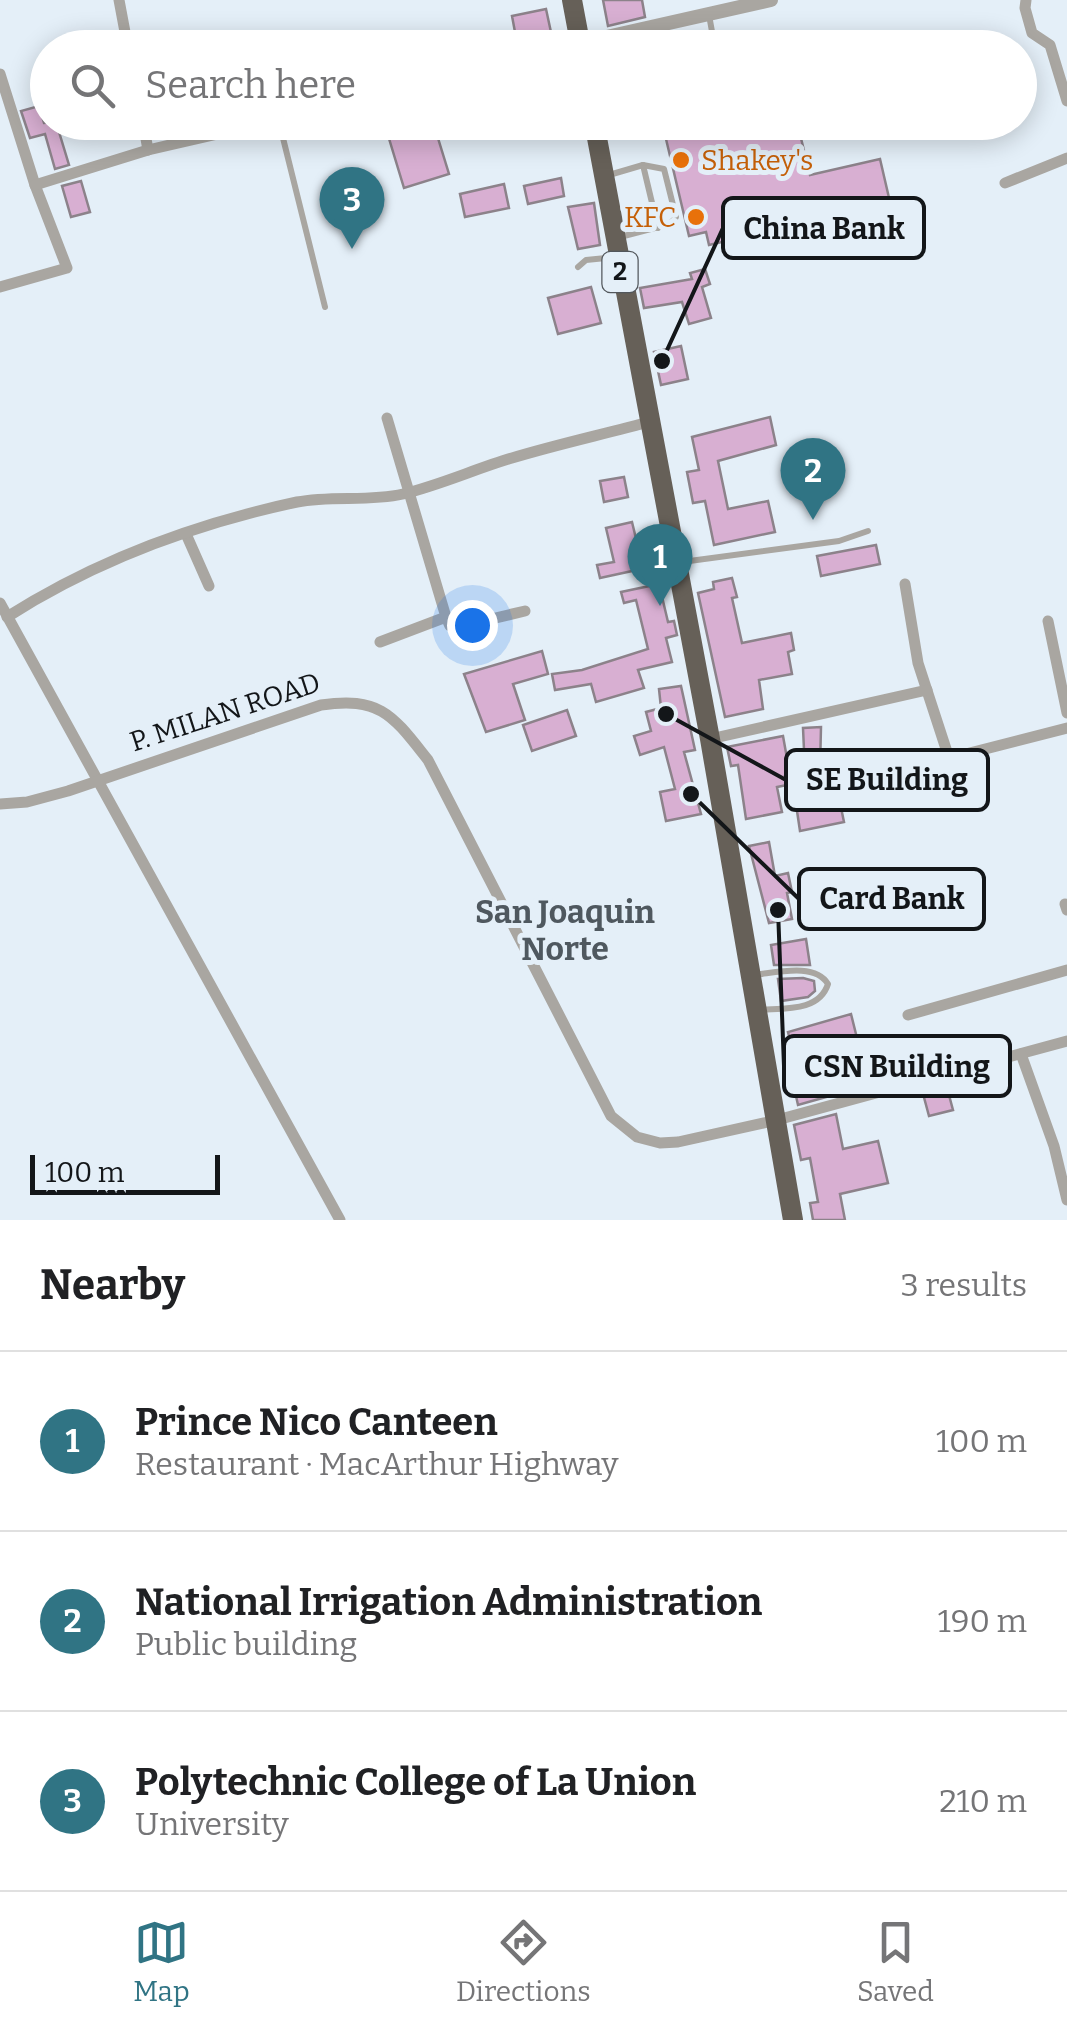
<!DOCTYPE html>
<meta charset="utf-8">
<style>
:root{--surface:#fff;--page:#f6f6f6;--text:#202124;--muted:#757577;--line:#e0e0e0;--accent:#307484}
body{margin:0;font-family:Bitter,serif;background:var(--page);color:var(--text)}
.scale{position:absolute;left:30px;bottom:25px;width:190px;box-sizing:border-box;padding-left:10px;border:5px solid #131619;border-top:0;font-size:28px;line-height:35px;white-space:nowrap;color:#131619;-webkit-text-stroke:8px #e4eff8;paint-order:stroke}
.you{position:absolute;left:472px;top:625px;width:35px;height:35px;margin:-25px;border:8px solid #fff;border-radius:50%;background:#1a73e8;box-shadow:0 0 0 15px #1a73e833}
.badge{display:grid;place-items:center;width:65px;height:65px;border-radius:50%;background:var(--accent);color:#fff;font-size:32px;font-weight:700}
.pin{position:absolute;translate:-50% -82px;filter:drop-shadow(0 2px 5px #0008)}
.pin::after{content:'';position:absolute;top:52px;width:35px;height:30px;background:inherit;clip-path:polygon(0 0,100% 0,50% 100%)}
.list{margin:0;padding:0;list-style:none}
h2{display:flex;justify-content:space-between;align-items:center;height:130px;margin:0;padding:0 40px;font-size:42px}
h2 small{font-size:32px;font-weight:400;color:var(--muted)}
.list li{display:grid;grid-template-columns:65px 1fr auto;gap:30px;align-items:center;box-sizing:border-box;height:180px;padding:0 40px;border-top:2px solid var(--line)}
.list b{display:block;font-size:38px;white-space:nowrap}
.list p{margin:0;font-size:32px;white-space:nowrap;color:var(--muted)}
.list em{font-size:32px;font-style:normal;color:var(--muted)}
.icon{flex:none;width:55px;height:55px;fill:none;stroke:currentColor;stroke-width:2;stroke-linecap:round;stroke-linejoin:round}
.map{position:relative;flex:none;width:1067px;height:1220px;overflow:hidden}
.search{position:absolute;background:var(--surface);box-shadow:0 5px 25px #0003;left:30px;right:30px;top:30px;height:110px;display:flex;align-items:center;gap:25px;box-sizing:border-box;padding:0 35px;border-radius:55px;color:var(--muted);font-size:38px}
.sheet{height:670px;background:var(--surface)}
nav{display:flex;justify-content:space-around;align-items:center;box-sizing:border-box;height:140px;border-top:2px solid var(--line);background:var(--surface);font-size:28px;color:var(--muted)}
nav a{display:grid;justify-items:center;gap:5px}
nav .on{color:var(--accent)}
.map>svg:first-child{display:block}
.building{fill:#d8afd2;stroke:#8c828a;stroke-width:2.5}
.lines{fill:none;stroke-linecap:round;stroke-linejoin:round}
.service{stroke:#a9a6a1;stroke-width:6}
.minor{stroke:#a9a6a1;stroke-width:11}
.tertiary{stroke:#a9a6a1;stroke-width:14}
.trunk{stroke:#666058;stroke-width:20}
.food-dot{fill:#e8710a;stroke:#e4eff8;stroke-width:4}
.labels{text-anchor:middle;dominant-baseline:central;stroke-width:10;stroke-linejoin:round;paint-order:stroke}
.shield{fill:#e4eff8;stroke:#52575c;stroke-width:2.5}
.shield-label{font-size:25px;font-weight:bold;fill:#131619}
.food-label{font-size:28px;fill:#c56008;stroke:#e4eff8;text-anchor:start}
.street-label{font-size:28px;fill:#131619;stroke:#e4eff8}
.quarter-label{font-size:32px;font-weight:bold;fill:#4f585f;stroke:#e4eff8}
.leader{fill:none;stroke:#131619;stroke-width:4}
.callout-dot{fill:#131619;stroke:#e4eff8;stroke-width:4}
.callout{fill:#e4eff8;stroke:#131619;stroke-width:4}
.callout-label{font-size:30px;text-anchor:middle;font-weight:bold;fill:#131619}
</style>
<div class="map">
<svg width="1067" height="1220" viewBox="0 0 1067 1220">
<rect width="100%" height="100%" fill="#e4eff8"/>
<!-- building -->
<g class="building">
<path d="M603 0H642L645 17 608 26Z"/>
<path d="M546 9 554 46 518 48 512 16Z"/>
<path d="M39 106 44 123 56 122 69 165 55 169 45 134 30 138 21 111Z"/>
<path d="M384 122H433L449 174 404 188Z"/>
<path d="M741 122H797L810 175 880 159 896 228 775 256 769 231 709 245 706 232 689 236 666 139Z"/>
<path d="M561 178 564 196 528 204 524 186Z"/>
<path d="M81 181 90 212 71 217 62 186Z"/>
<path d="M504 184 509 208 465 217 460 194Z"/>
<path d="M594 203 600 245 578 249 568 207Z"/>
<path d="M705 269 710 284 702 287 711 318 689 324 682 302 644 308 640 288 692 279 690 273Z"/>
<path d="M591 287 601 323 558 334 548 298Z"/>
<path d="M681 346 688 379 661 385 654 352Z"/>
<path d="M770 417 776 445 718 461 728 509 768 501 775 532 714 545 705 501 693 503 687 472 699 470 692 437Z"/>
<path d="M624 477 628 497 604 502 600 481Z"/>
<path d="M632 522 639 551 656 547 658 556 652 558 655 566 600 578 597 565 614 562 606 528Z"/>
<path d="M876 545 880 564 821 576 817 556Z"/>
<path d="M732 578 737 597 732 598 742 643 791 633 794 650 788 652 792 674 759 680 763 709 725 717 698 593 714 589 713 582Z"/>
<path d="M659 584 668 622 674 621 677 635 666 638 672 662 638 670 644 688 596 702 591 684 555 690 552 674 582 670 648 649 636 600 624 603 621 592Z"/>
<path d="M542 651 548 674 513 684 525 720 486 732 464 674Z"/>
<path d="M681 686 695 750 684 752 701 814 666 821 660 792 675 789 664 747 640 755 634 736 651 731 646 712 661 708 659 689Z"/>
<path d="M567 710 576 736 532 751 523 725Z"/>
<path d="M821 727 820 769 805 772 803 728Z"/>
<path d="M783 736 790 775 785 776 787 785 777 787 782 812 746 819 738 765 731 766 727 747Z"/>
<path d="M839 798 844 822 800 831 797 811 806 810V804Z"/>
<path d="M769 842 775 876 788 873 792 892 787 893 792 919 769 923 749 846Z"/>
<path d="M806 939 810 965H774L771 945Z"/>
<path d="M803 978 814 981 815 991 808 997 781 1001 778 979Z"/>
<path d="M851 1014 857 1038 794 1055 788 1032Z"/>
<path d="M858 1063 862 1080 825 1088 826 1097 798 1105 792 1078Z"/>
<path d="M946 1084 953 1110 929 1116 922 1090Z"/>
<path d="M836 1114 843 1149 878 1141 888 1183 840 1194 845 1220H813L810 1203 818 1202 810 1158 801 1160 794 1125Z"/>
</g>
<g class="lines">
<!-- service -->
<g class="service">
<path d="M709 15 715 48"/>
<path d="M279 122 325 307"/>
<path d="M643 165 658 228"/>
<path d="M609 175 643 165 664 169 676 217 670 224 620 237"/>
<path d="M578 267 586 260 616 257"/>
<path d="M682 562 839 541 868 531"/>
<path d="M753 975C775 973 815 962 828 984 819 1012 784 1008 759 1010"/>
</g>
<!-- minor -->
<g class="minor">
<path d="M119 0 128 48"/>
<path d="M1026 0 1025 8 1032 33 1050 45 1067 101"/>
<path d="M0 74 35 185 67 268 0 287"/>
<path d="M143 122 148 150"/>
<path d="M1005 183 1067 158"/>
<path d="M35 185 148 150 269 122"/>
<path d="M186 534 209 586"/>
<path d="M905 584 918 663 948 755 954 757 1067 728"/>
<path d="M0 603 340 1220"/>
<path d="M7 617C95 561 195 524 297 502 332 495 368 502 403 494 440 485 475 469 512 458 558 444 605 434 652 421"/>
<path d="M446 617 450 626 457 627 525 611"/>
<path d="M1048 621 1067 713"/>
<path d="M380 642 446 617 387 418"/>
<path d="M710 739 927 690"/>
<path d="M0 804 27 802 68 791 321 705C381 696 393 716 428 760L611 1116 637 1137 660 1143 678 1142 777 1120 1067 1041"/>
<path d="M1065 904 1067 910"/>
<path d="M908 1015 1067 970"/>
<path d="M1021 1054 1054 1146 1067 1200"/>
</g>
<!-- tertiary -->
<path class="tertiary" d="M580 43 771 0"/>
<!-- trunk -->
<g class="trunk">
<path d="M572 0 581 48"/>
<path d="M594 122 710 739 793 1220"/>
</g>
</g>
<!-- markers -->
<g class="food-dot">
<circle cx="681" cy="160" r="10"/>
<circle cx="696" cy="217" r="10"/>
</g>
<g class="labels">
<!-- shield labels -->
<rect class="shield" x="602.5" y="252" width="35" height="40" rx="8"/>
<g class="shield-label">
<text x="620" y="272">2</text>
</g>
<!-- food labels -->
<g class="food-label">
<text x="701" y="160">Shakey's</text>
<text x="676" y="217" text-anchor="end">KFC</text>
</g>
<!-- street labels -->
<g class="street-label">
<text transform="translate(225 712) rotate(-18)">P. MILAN ROAD</text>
</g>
<!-- quarter labels -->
<g class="quarter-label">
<text x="565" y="912">San Joaquin<tspan x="565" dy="37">Norte</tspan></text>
</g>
</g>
<!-- callouts -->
<path class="leader" d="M662 361L723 228M666 714L786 780M691 794L799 899M778 910L784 1066"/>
<g class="callout-dot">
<circle cx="662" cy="361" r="10"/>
<circle cx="666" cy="714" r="10"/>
<circle cx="691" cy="794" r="10"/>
<circle cx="778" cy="910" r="10"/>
</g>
<g class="callout">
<rect x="723" y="198" width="201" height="60" rx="10"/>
<rect x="786" y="750" width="202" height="60" rx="10"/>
<rect x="799" y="869" width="185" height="60" rx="10"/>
<rect x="784" y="1036" width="226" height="60" rx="10"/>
</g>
<g class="callout-label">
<text x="824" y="239">China Bank</text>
<text x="887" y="790">SE Building</text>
<text x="892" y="909">Card Bank</text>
<text x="897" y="1077">CSN Building</text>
</g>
</svg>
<div class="scale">100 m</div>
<div class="you"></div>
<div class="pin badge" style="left:660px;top:606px">1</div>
<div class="pin badge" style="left:813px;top:520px">2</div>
<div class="pin badge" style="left:352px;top:249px">3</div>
<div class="search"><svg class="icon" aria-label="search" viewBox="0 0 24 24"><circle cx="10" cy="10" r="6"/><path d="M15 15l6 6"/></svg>Search here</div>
</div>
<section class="sheet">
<h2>Nearby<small>3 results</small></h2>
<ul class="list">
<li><span class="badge">1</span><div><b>Prince Nico Canteen</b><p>Restaurant · MacArthur Highway</p></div><em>100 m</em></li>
<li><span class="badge">2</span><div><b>National Irrigation Administration</b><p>Public building</p></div><em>190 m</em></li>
<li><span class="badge">3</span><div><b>Polytechnic College of La Union</b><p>University</p></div><em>210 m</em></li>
</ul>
</section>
<nav>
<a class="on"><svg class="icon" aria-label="map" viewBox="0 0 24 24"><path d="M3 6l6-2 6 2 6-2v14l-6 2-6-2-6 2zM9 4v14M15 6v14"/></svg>Map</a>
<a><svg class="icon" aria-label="directions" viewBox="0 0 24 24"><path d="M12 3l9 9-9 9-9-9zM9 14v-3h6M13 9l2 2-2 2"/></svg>Directions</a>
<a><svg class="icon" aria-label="saved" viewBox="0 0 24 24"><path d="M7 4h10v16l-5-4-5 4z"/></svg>Saved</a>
</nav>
